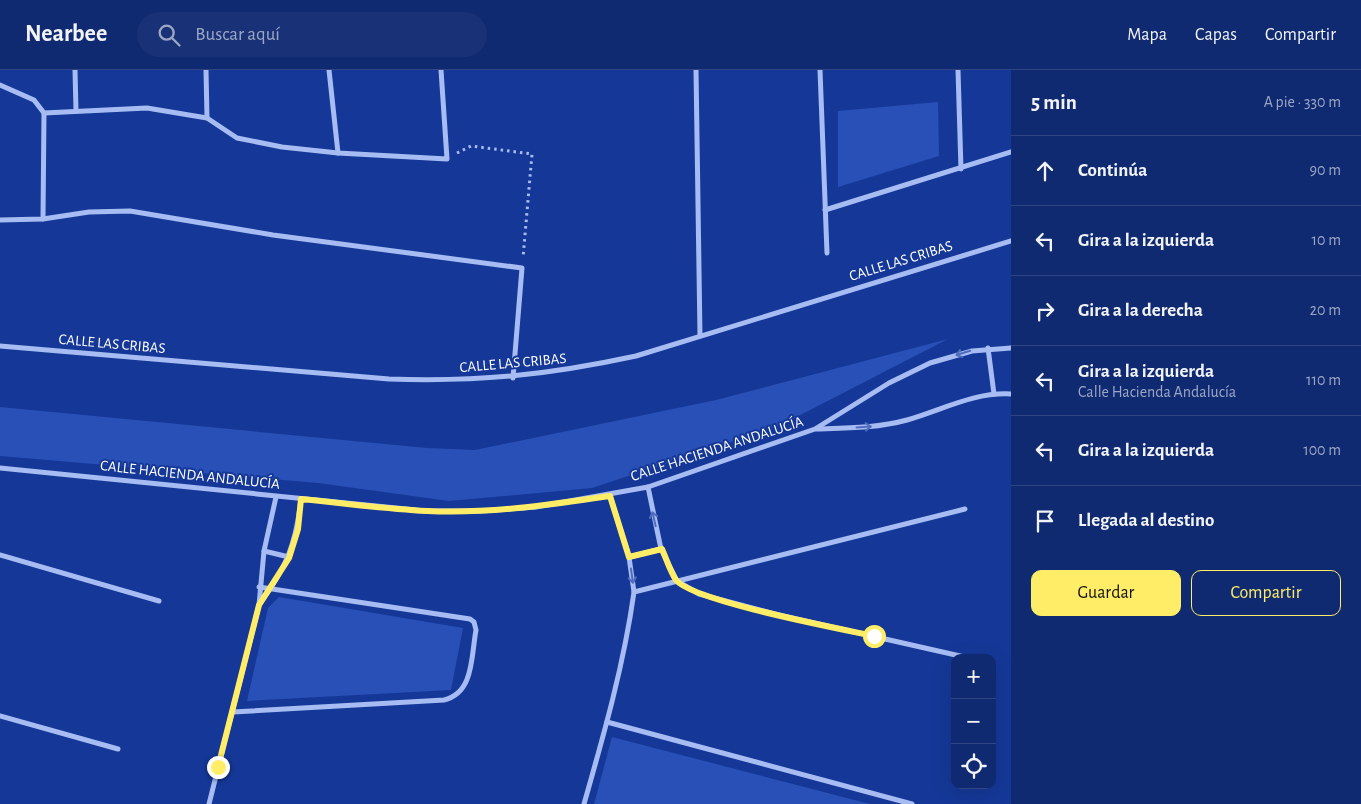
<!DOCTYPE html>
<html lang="es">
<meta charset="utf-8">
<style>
:root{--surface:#102a72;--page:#193277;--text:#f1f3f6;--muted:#9ca7c4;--line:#304684;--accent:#ffed68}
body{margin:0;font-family:"Alegreya Sans",sans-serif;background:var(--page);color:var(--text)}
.controls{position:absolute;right:15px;bottom:15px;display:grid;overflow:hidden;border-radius:10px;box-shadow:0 5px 20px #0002}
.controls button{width:45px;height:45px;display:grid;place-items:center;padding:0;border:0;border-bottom:1px solid var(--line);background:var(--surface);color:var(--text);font:25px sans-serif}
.stop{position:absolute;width:15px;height:15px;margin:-11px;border:4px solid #ffed68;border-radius:50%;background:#fff}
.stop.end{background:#ffed68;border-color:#fff;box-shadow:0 1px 5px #0008}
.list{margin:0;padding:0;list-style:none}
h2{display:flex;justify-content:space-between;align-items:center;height:65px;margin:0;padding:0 20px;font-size:21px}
h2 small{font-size:16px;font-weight:400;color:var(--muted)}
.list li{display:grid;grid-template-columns:32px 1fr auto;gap:15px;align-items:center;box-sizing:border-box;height:70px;padding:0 20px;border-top:1px solid var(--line)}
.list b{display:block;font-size:19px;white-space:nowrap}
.list p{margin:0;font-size:16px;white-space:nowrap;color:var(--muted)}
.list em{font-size:16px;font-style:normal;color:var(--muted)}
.actions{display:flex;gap:10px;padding:15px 20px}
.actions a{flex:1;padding:11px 0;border:1px solid var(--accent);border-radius:10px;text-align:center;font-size:18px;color:var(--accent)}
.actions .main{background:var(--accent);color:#111}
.icon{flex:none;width:28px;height:28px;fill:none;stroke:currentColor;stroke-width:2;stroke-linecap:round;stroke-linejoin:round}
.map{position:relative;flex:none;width:1011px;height:734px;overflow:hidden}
header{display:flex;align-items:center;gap:30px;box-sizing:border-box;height:70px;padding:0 25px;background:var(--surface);border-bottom:1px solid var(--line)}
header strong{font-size:24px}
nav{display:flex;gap:28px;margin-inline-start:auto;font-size:18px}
.search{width:350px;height:45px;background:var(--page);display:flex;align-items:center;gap:12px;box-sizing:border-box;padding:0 18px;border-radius:28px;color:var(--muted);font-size:19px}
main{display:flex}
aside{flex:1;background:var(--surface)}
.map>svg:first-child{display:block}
.green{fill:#2850b6}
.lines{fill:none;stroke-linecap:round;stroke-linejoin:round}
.path{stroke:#a7bcf2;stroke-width:3;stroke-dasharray:2.5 4;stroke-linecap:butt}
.street{stroke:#a7bcf2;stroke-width:5}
.oneway{stroke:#4f6dbc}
.route{stroke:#ffed68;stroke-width:6}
.labels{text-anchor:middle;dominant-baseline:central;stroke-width:4;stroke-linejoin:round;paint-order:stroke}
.street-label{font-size:15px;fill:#fff;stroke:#153898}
</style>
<header>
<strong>Nearbee</strong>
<div class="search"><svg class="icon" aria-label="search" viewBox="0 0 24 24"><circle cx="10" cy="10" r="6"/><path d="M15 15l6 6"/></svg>Buscar aquí</div>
<nav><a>Mapa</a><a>Capas</a><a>Compartir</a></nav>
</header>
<main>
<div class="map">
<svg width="1011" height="734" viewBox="0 0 1011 734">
<rect width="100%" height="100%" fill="#153898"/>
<!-- green -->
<g class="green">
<path d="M938 32 939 86 838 117V41Z"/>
<path d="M948 269 779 356 592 418 449 431 318 413 0 386V337L427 378 475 380 716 330Z"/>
<path d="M279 527 463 558 451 620 247 631 268 538Z"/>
<path d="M612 667 870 734H594Z"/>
</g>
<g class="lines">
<!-- path -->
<path class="path" d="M457 83 471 76 532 84 523 188"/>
<!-- street -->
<g class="street">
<path d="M75 0 76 41"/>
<path d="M206 0 207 48"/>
<path d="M329 0 338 83"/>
<path d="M696 0 700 266"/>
<path d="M820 0 827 183"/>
<path d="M958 0 961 99"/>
<path d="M0 15 34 30 44 43 147 38 207 48 237 68 282 77 338 83 447 89 441 0"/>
<path d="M825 140 1011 82"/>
<path d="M43 149 44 43"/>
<path d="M0 150 43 149 89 142 130 141 273 165 522 198 513 308"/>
<path d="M0 276 389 309C479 312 548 305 636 286L1011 171"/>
<path d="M988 278 994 324"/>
<path d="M816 359C847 358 878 358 907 350 942 340 974 322 1011 324"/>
<path d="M0 398 426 441H481L536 437 648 417 815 359 889 313 930 293 972 281 1011 278"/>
<path d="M648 417 661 479 677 511 699 524 779 545 969 588"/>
<path d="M610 426 629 487 634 522"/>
<path d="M264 481 289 487"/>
<path d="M0 485 159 531"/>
<path d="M629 487 661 479"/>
<path d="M259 535C286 498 296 475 301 429"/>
<path d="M233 642 444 630C474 623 471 587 476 560L474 552 470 549 259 517"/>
<path d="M0 646 118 679"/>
<path d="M607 652 912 734"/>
<path d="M209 734 259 535 264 481 276 427"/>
<path d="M584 734C604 664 624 594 634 522L965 439"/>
</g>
</g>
<!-- one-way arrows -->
<defs><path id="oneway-shaft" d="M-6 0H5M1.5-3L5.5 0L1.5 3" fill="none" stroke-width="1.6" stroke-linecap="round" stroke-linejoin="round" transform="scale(1.25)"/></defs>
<g class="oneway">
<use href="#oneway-shaft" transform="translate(963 283) rotate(163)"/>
<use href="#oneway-shaft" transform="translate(864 357) rotate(-4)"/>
<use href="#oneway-shaft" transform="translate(654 449) rotate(-103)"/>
<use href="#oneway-shaft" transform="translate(632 506) rotate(82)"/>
</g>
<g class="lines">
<!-- route -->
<path class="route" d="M218 697 259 535 289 488 298 459 301 429C343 433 385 439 427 441 489 444 549 435 610 426L629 487 662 479C666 488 670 501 676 510 692 531 841 559 874 566"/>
</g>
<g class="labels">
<!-- street labels -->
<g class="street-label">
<text transform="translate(901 191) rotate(-17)">CALLE LAS CRIBAS</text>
<text transform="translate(112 274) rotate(5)">CALLE LAS CRIBAS</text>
<text transform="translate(513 293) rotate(-5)">CALLE LAS CRIBAS</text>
<text transform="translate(717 379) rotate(-18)">CALLE HACIENDA ANDALUCÍA</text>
<text transform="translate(190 405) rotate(6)">CALLE HACIENDA ANDALUCÍA</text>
</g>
</g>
</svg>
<div class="controls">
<button>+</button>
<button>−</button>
<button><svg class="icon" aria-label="locate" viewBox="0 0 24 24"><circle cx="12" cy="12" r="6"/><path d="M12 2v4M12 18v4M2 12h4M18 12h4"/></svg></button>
</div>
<div class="stop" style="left:874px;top:566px"></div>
<div class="stop end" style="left:218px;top:697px"></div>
</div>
<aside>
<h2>5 min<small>A pie · 330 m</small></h2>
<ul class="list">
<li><svg class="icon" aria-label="ahead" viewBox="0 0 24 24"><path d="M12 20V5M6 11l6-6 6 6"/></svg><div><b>Continúa</b></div><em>90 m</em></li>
<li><svg class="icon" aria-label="left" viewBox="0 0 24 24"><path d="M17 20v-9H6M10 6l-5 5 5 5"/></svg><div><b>Gira a la izquierda</b></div><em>10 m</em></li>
<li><svg class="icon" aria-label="right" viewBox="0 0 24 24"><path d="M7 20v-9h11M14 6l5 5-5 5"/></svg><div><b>Gira a la derecha</b></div><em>20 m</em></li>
<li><svg class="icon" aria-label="left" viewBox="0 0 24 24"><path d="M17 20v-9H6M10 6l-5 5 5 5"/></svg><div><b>Gira a la izquierda</b><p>Calle Hacienda Andalucía</p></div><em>110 m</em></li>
<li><svg class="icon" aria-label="left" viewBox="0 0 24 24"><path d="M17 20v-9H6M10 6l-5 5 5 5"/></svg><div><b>Gira a la izquierda</b></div><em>100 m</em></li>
<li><svg class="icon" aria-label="arrive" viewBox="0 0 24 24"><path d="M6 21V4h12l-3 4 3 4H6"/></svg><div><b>Llegada al destino</b></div></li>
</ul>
<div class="actions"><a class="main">Guardar</a><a>Compartir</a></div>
</aside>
</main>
